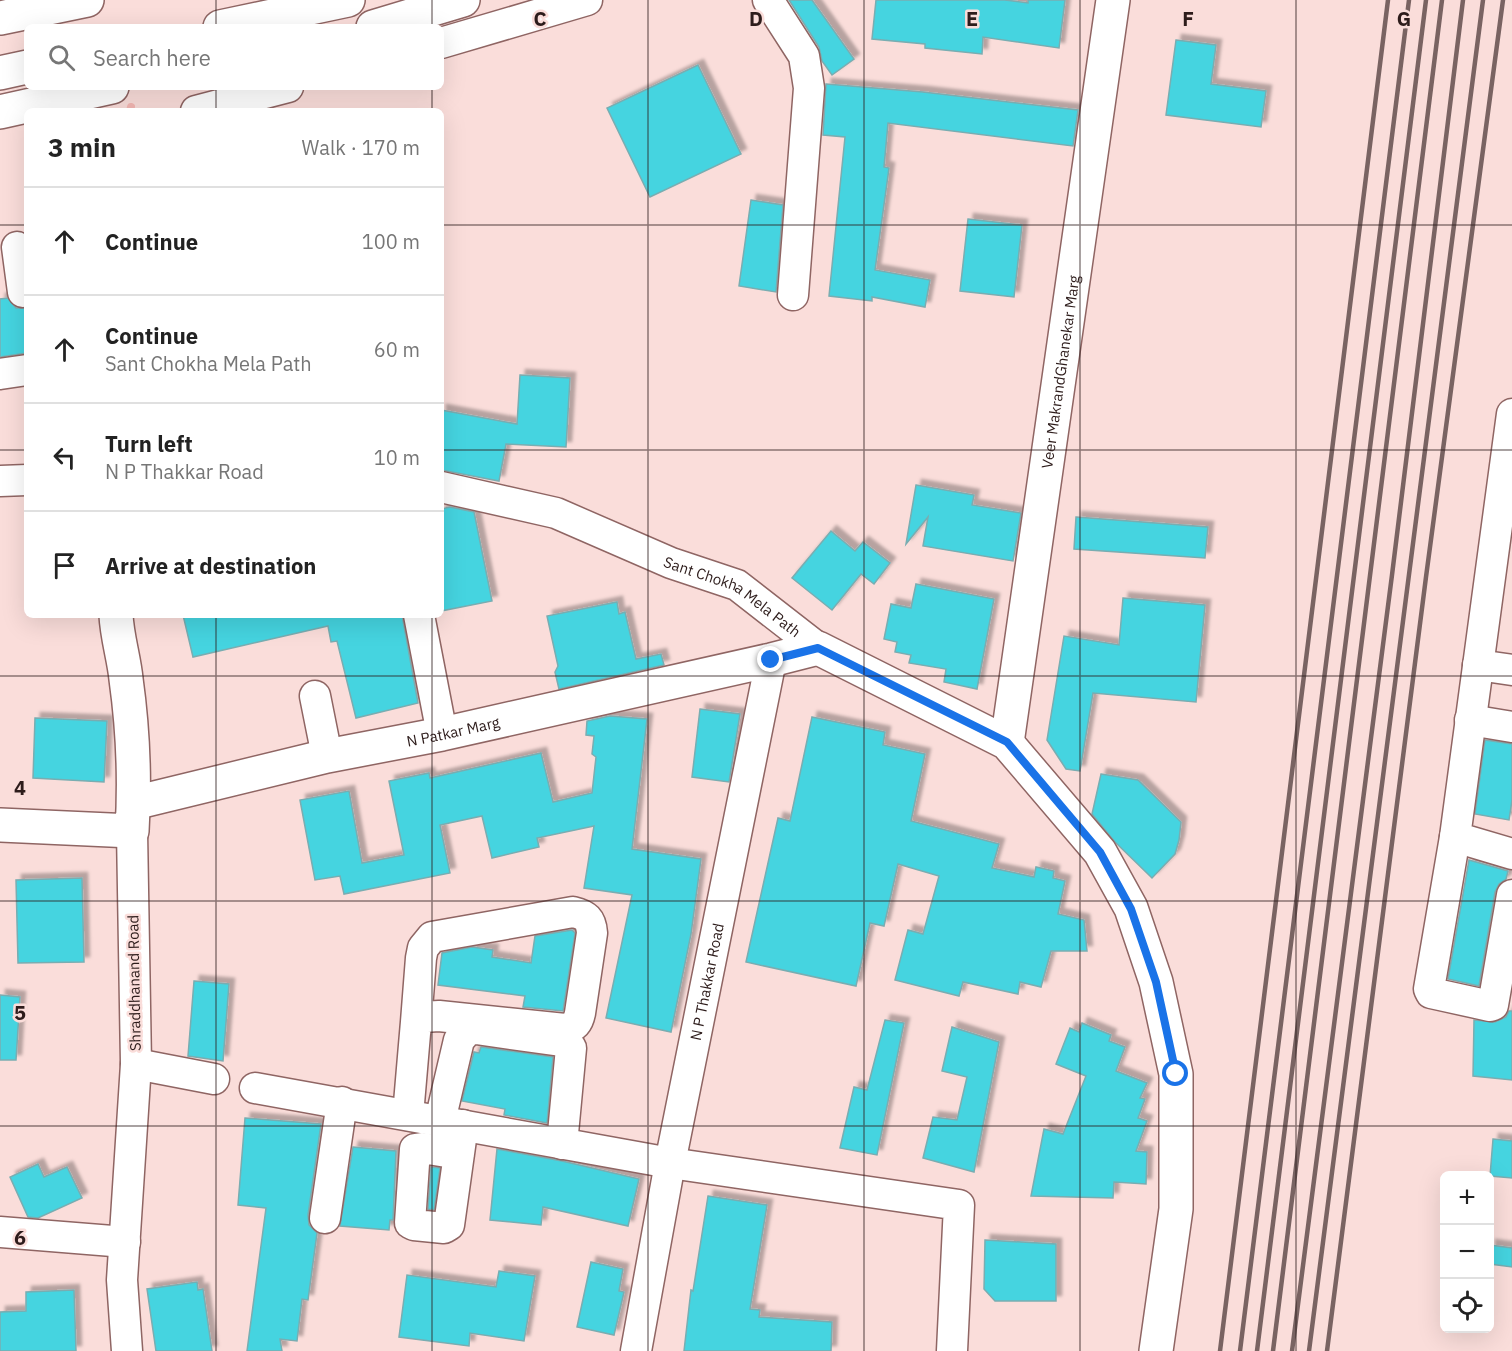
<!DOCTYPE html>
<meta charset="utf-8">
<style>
:root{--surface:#fff;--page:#f2f2f2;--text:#222;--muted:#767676;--line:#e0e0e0}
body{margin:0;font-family:"IBM Plex Sans",sans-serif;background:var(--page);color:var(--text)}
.controls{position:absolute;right:18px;bottom:18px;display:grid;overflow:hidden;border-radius:9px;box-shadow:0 6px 24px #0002}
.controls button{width:54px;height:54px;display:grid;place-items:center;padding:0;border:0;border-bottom:2px solid var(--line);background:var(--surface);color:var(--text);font:30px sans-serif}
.stop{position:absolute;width:18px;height:18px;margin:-14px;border:4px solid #1a73e8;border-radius:50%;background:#fff}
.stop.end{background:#1a73e8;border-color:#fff;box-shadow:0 2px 6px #0008}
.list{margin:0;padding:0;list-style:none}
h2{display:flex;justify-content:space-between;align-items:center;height:78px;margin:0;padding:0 24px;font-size:26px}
h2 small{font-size:20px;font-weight:400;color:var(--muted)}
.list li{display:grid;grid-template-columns:39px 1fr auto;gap:18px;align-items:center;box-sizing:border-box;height:108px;padding:0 24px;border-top:2px solid var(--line)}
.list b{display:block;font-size:22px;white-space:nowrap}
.list p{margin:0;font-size:20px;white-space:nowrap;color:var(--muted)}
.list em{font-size:20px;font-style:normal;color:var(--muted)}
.icon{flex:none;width:33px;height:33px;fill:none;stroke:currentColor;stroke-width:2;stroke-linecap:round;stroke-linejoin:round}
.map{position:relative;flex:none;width:1512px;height:1351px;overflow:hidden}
.search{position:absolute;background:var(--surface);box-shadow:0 6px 24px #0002;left:24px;top:24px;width:420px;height:66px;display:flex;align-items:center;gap:15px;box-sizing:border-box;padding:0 21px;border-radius:9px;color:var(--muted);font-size:22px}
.panel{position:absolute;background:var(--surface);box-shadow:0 6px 24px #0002;left:24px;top:108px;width:420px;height:510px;border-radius:9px}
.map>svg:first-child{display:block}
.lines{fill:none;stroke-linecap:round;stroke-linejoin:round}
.stream{stroke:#f5b8b4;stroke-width:8}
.building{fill:#45d4e0;stroke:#79adb1;stroke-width:1.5;filter:url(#shadow)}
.street-casing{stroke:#8f6563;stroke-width:33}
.secondary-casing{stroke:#8f6563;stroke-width:36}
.primary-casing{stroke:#8f6563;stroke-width:36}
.highway-casing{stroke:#8f6563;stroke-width:36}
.street{stroke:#fff;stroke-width:30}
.secondary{stroke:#fff;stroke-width:33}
.primary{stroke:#fff;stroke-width:33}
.highway{stroke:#fff;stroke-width:33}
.rail{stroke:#796362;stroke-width:4.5}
.route{stroke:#1a73e8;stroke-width:8}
.grid{fill:none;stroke:#2d1c1b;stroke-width:1.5;stroke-opacity:0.55}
.labels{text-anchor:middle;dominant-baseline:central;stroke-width:5;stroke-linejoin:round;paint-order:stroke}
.street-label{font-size:15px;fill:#2d1c1b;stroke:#faddda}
.grid-label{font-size:20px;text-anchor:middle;font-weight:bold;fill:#2d1c1b;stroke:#faddda;stroke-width:5;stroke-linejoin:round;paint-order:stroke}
</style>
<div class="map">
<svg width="1512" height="1351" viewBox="0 0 1512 1351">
<defs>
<filter id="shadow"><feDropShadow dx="5.5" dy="-5.5" stdDeviation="1.5" flood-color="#0004"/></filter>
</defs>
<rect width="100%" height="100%" fill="#faddda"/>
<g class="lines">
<!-- stream -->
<path class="stream" d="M130 111 131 107"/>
</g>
<!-- building -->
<g class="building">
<path d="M789 0H812L854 59 832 75 822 61 819 47Z"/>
<path d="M876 0H1005L1028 3V0H1065L1059 48 983 37 982 54 925 48V44L872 39Z"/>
<path d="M1176 40 1216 45 1211 84 1266 91 1261 127 1166 115Z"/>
<path d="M698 65 741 154 650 197 607 108Z"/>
<path d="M826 84 923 92 1078 110 1073 146 888 123 884 167 889 168 875 270 930 280 925 307 872 297V301L829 296 845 137 823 135Z"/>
<path d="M751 200 783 205 776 292 739 286Z"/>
<path d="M968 219 1022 225 1014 297 960 291Z"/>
<path d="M8 298 16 308H27V353L0 357V299Z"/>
<path d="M520 375 570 378 566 447 506 444 499 481 441 470V410L517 424Z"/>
<path d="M916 485 974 495 972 505 1021 513 1013 561 923 546 928 517 906 544Z"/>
<path d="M450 507 474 512 492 601 441 611V509Z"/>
<path d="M1076 517 1208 527 1205 558 1074 549Z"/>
<path d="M831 531 855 551 863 542 890 563 874 584 861 574 832 610 792 578Z"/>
<path d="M916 584 994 599 977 689 944 682 946 669 909 663 911 655 895 652 897 642 884 639 891 604 911 608Z"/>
<path d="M1123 598 1205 605 1196 702 1093 693 1080 771 1066 769 1047 740 1064 636 1119 645Z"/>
<path d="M617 602 619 614 625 612 636 659 661 654 664 665 559 689 555 672 558 666 547 616Z"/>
<path d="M183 615H402L418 703 356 718 337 641 331 642 328 626 193 657Z"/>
<path d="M700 709 740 714 729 782 692 777Z"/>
<path d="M610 716 647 719 632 849 701 859 691 934 671 1032 606 1018 632 895 584 888 594 826 537 838 539 847 492 858 482 816 440 825 450 873 344 894 340 876 315 880 300 800 349 791 362 863 404 855 389 781 429 773 430 778 541 753 553 802 592 793 596 757 592 754 594 736 586 735 587 721Z"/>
<path d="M812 717 885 732 883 745 925 754 911 821 999 844 992 868 1034 877 1036 867 1054 871 1053 878 1065 881 1058 914 1084 920 1087 951H1051L1041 987 1020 982 1018 994 963 982 959 996 895 980 908 930 923 934 939 876 898 864 884 926 870 923 856 986 746 962 778 818 790 821Z"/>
<path d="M35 718 107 721 104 782 33 778Z"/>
<path d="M1485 740 1512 744V800L1509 820 1475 814Z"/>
<path d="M1101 774 1138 780 1181 822 1179 840 1175 854 1152 878 1115 842 1092 814Z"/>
<path d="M1469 860 1508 871 1506 879 1499 884 1495 892 1479 986 1448 979Z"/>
<path d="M82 878 84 962 18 963 16 880Z"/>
<path d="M572 930 575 933 563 1011 523 1007 525 996 438 985 442 953 472 947 493 950 492 957 531 963 535 936Z"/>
<path d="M194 981 229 984 223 1061 188 1056Z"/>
<path d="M0 995 20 997 16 1060H0Z"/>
<path d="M1509 1011H1512V1080L1473 1076 1474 1020 1495 1022 1506 1017Z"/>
<path d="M885 1020 904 1023 877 1155 840 1148 854 1087 867 1090Z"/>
<path d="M1082 1023 1111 1035 1109 1041 1125 1047 1116 1071 1147 1083 1140 1098 1145 1099 1138 1118 1147 1121 1136 1151 1147 1152 1146 1184 1114 1182 1113 1198 1031 1196 1044 1129 1063 1134 1086 1076 1056 1064 1070 1028 1079 1032Z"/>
<path d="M952 1027 999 1042 974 1172 923 1158 933 1117 957 1120 967 1077 942 1071Z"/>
<path d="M481 1047 553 1057 547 1123 504 1115 505 1109 462 1101 474 1052 479 1053Z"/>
<path d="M245 1118 321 1124 308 1215 309 1225 317 1233 308 1300 302 1299 297 1341 280 1339 282 1351H247L266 1208 238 1205Z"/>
<path d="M1493 1139 1512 1141V1178L1490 1176Z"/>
<path d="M353 1147 396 1151 393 1220H390L389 1230 340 1226Z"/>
<path d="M497 1149 562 1161 639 1179 628 1226 543 1207 541 1225 490 1220Z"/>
<path d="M38 1164 44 1177 67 1167 82 1198 38 1218 28 1217 10 1177Z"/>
<path d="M431 1167 440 1168 434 1210 428 1209Z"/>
<path d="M708 1196 767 1205 750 1309 760 1310 759 1317 832 1322 831 1351H684L691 1290 693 1291Z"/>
<path d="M985 1240 1056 1244V1301H995L984 1289Z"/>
<path d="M1490 1245 1512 1248V1267L1490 1264Z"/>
<path d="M591 1262 623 1269 619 1291 624 1292 614 1335 577 1327Z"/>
<path d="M499 1271 535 1276 524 1341 470 1333 469 1346 399 1337 407 1275 496 1287Z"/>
<path d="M197 1282 198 1290 203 1289 212 1351H156L147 1289Z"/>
<path d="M74 1290 76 1351H0V1312L26 1311V1292Z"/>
</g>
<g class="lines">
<!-- street casing -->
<g class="street-casing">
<g id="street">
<path d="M768 0 804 56 809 88 793 295"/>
<path d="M441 43 587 0"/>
<path d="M196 111 288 87"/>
<path d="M17 247 23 292"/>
<path d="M0 374 27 370"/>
<path d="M1512 414 1455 837 1512 854"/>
<path d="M0 481 27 480"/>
<path id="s1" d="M441 487 556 513 671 563 737 585 818 648"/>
<path d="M419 615 442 734"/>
<path d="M1478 665 1512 670"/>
<path d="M315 696 327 756"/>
<path d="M1470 720 1512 727"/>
<path d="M1455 837 1429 989 1431 993 1490 1006 1493 1005 1512 895"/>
<path d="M136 1064 214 1079"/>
<path d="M255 1088 670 1163 959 1205 952 1351"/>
<path d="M408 1115 416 1022 423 1017 439 1016 565 1029C575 1026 578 1023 580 1013L592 933C591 919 586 915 573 912L432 937 423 948 421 958 416 1022"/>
<path d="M440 1121 459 1040 468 1030 476 1029 561 1041 567 1042 571 1048 562 1144"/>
<path d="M459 1154 422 1148 415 1149 410 1223 414 1225 444 1228 449 1225 463 1125"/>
<path d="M325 1218 342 1102"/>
<path d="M0 1232 125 1242"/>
<path d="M127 1351 122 1280 136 1064 132 831"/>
<path id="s2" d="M636 1351 670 1163 771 660"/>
</g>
</g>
<!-- secondary casing -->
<g class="secondary-casing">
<g id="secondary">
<path id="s3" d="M1007 743 1113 0"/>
<path id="s4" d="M134 803 327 756 442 734 771 660 818 648 1007 743 1100 852 1131 908 1156 982 1176 1074V1209L1156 1351"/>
<path d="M0 825 132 831C135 782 133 729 126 679 124 658 117 637 116 615"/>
</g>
</g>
<!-- primary casing -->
<g class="primary-casing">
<g id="primary">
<path d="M220 27 348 0"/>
<path d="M373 27 463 0"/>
<path d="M0 73 27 67"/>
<path d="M0 112 112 87"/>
</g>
</g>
<!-- highway casing -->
<g class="highway-casing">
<path id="highway" d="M0 18 87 0"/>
</g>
<!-- street -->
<use href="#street" class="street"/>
<!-- secondary -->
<use href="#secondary" class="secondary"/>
<!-- primary -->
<use href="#primary" class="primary"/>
<!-- highway -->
<use href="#highway" class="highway"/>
<!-- rail -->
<g class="rail">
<path d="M1220 1351 1388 0"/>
<path d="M1240 1351 1409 0"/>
<path d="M1257 1351 1426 0"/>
<path d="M1273 1351 1442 0"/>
<path d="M1292 1351 1392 575 1463 0"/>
<path d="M1309 1351 1483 0"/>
<path d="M1327 1351 1426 577 1503 0"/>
</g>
</g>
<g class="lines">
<!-- route -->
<path class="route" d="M771 660 818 648 1007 742 1100 852 1131 909 1156 982 1176 1074"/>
</g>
<!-- grid -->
<path class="grid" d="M216 0V27M432 0V27M648 0V1351M864 0V1351M1080 0V1351M1296 0V1351M216 87V111M432 87V111M0 225H27M441 225H1512M0 450H27M441 450H1512M216 615V1351M432 615V1351M0 676H1512M0 901H1512M0 1126H1512"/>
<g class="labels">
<!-- street labels -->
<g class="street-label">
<text stroke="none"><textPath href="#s3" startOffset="375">Veer MakrandGhanekar Marg</textPath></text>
<text stroke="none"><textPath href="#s1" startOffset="314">Sant Chokha Mela Path</textPath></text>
<text stroke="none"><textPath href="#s4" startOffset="327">N Patkar Marg</textPath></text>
<text stroke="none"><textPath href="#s2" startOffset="376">N P Thakkar Road</textPath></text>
<text transform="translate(134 983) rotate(-91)">Shraddhanand Road</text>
</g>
</g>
<g class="grid-label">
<text x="540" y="26">C</text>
<text x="756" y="26">D</text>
<text x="972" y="26">E</text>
<text x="1188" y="26">F</text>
<text x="1404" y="26">G</text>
<text x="20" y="795">4</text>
<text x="20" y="1020">5</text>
<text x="20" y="1245">6</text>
</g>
</svg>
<div class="controls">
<button>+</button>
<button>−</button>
<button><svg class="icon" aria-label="locate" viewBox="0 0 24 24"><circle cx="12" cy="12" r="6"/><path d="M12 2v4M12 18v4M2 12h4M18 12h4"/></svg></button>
</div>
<div class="stop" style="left:1176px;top:1074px"></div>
<div class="stop end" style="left:771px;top:660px"></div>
<div class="search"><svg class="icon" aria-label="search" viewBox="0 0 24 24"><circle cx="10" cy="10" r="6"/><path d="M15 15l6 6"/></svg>Search here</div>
<section class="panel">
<h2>3 min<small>Walk · 170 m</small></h2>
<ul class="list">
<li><svg class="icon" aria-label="ahead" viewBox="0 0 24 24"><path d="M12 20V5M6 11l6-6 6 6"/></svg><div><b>Continue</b></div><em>100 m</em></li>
<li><svg class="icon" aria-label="ahead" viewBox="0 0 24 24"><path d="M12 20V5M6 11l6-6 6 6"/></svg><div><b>Continue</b><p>Sant Chokha Mela Path</p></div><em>60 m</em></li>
<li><svg class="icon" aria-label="left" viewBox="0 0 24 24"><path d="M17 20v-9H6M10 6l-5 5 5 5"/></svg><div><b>Turn left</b><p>N P Thakkar Road</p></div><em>10 m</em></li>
<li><svg class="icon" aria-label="arrive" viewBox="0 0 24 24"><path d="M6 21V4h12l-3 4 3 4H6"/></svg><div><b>Arrive at destination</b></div></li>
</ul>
</section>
</div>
